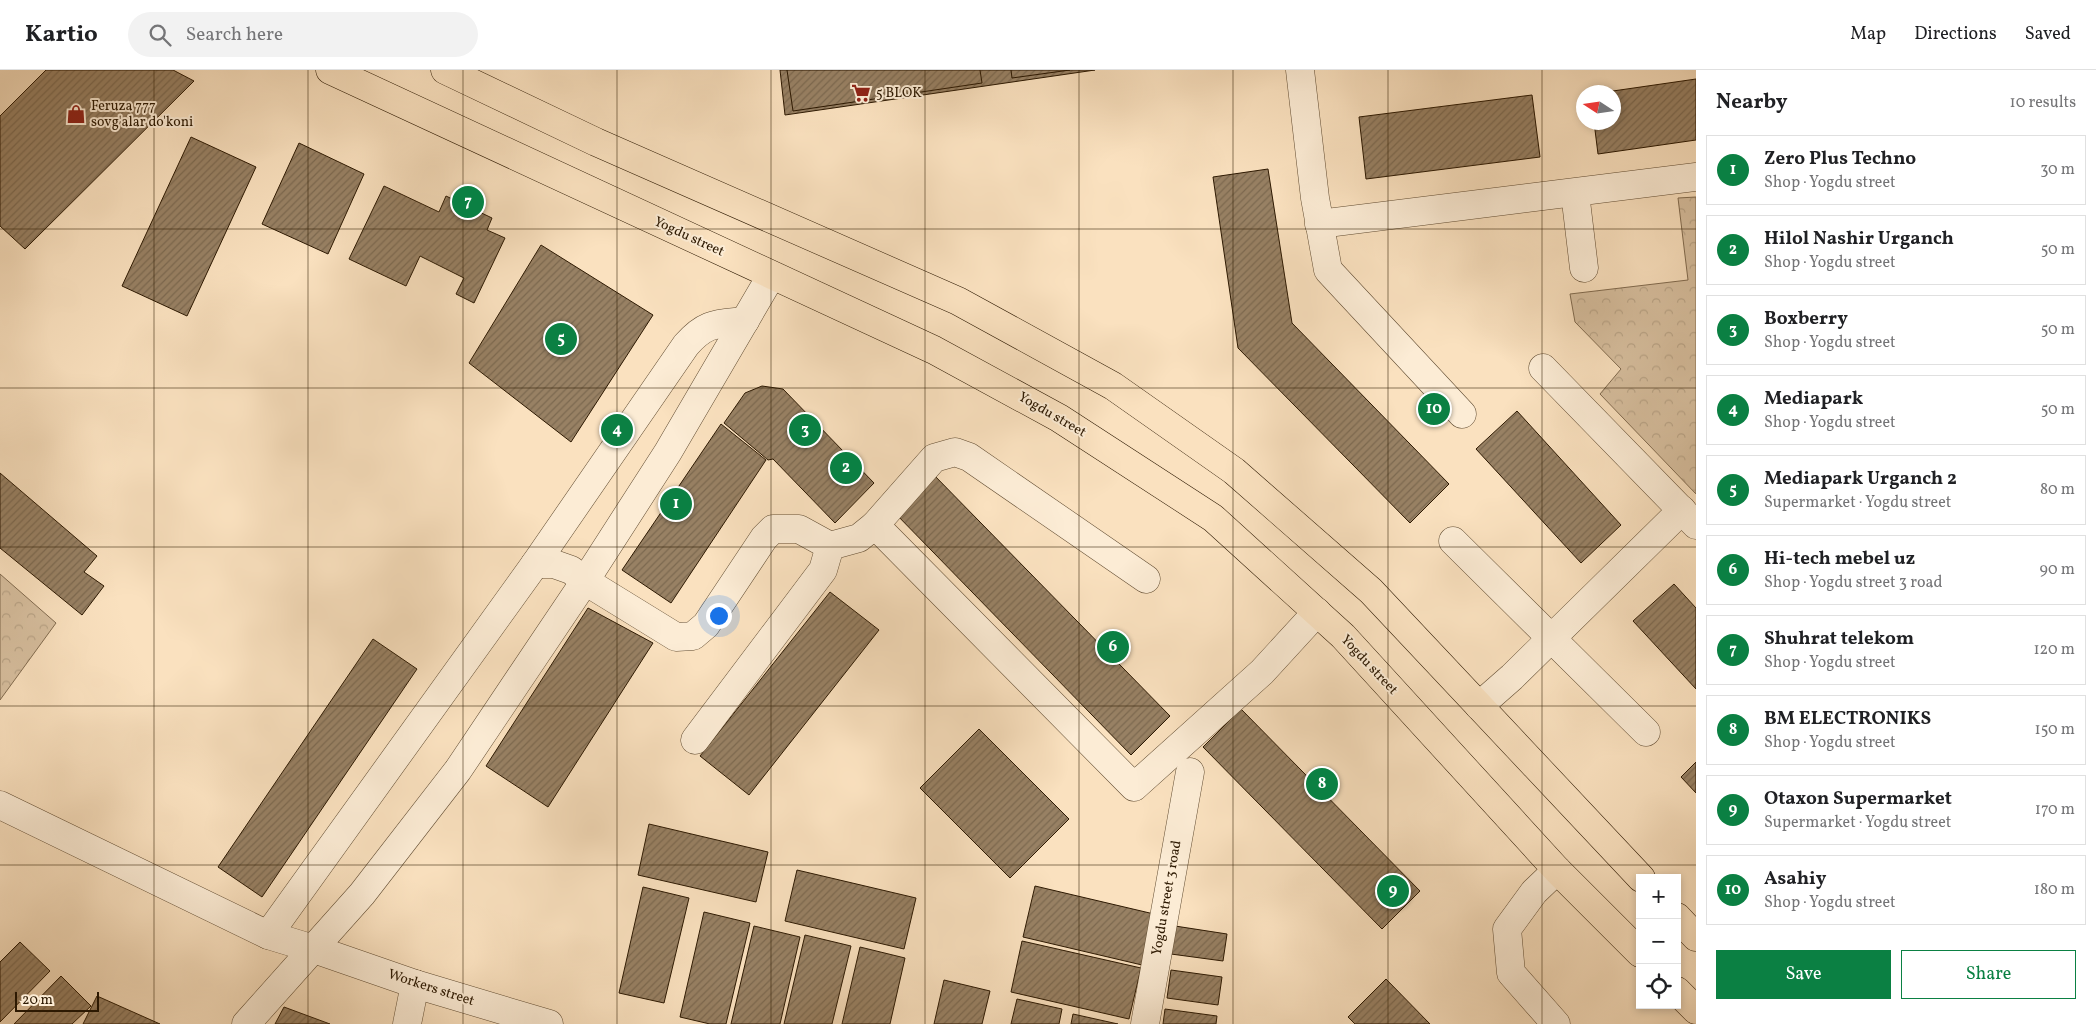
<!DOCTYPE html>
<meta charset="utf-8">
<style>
:root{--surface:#fff;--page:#f2f2f2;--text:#202124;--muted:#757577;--line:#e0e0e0;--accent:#0b8043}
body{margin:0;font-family:Vollkorn,serif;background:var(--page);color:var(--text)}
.controls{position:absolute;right:15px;bottom:15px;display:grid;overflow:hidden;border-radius:0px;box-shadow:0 2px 8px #0003}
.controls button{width:45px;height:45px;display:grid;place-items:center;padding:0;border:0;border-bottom:1px solid var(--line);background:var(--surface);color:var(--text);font:25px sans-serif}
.compass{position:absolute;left:1576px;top:15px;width:45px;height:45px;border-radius:50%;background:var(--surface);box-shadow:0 2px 8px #0003;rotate:282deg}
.scale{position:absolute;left:15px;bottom:12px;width:84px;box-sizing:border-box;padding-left:5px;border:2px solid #2d1902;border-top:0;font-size:14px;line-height:18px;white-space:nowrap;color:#2d1902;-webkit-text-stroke:4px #fcecd5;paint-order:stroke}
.you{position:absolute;left:718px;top:545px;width:18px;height:18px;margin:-12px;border:4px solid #fff;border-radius:50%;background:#1a73e8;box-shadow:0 0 0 8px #1a73e833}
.badge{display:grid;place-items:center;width:32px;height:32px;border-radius:50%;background:var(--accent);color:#fff;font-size:16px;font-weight:700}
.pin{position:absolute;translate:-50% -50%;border:2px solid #fff;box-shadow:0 1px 5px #0006}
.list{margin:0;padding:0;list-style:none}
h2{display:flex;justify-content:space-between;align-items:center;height:65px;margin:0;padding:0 20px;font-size:21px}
h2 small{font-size:16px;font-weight:400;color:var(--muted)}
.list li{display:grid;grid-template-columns:32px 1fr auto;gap:15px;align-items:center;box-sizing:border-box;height:70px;margin:0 10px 10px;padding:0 10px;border:1px solid var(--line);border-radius:0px}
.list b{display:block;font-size:19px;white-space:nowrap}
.list p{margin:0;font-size:16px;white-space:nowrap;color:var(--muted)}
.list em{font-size:16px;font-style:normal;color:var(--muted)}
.actions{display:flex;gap:10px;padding:15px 20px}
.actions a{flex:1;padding:11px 0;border:1px solid var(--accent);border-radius:0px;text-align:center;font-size:18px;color:var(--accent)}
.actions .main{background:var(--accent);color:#fff}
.icon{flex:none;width:28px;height:28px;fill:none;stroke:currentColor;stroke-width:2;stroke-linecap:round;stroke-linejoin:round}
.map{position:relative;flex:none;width:1696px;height:954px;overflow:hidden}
header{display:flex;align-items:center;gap:30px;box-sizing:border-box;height:70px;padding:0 25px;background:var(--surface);border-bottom:1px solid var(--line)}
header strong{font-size:24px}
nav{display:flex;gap:28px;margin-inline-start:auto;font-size:18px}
.search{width:350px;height:45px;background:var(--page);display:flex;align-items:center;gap:12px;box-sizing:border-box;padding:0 18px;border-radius:28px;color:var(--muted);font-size:19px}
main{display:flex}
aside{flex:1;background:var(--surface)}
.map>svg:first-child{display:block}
.park{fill:url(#park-crowns);stroke:#826c50}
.building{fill:url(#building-hatch);stroke:#2d1902}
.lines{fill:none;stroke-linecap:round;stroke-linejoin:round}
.minor-casing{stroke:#604b31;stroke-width:29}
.major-casing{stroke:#2d1902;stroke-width:29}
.minor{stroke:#fcecd5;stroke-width:28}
.major{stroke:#fae1bf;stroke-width:28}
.grid{fill:none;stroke:#2d1902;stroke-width:1;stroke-opacity:0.55}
.labels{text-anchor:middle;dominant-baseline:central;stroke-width:4;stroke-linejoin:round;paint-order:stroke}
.poi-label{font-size:14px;fill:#2d1902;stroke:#fcecd5;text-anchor:start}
.street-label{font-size:14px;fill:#2d1902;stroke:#fcecd5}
</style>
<header>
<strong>Kartio</strong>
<div class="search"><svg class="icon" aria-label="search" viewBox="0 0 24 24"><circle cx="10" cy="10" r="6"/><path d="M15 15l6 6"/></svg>Search here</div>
<nav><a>Map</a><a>Directions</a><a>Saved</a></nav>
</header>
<main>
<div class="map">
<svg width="1696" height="954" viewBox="0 0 1696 954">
<defs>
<pattern id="park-crowns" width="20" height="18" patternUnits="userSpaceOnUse" patternTransform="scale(1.25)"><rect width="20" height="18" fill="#d7bf9f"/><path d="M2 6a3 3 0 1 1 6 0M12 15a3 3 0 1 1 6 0" fill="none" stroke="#b9a487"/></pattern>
<pattern id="building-hatch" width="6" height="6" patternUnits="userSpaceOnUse" patternTransform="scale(1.25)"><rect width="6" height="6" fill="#988164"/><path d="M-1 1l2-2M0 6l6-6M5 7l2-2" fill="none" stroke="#7c6950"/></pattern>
</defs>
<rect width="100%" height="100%" fill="#fae1bf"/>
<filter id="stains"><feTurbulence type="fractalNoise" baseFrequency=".004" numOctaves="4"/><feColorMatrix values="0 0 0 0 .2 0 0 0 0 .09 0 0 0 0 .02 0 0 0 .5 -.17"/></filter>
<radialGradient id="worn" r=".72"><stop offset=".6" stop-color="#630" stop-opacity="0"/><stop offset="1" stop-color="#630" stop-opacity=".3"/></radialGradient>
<!-- park -->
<g class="park">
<path d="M1696 127V424L1600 324 1621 299 1575 252 1570 224 1688 210 1678 128Z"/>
<path d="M0 504 56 553 0 630Z"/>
</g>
<!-- building -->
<g class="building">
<path d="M46 0H173L194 11 25 179 0 156V46Z"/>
<path d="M780 0H1095L785 45Z"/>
<path d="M787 0H980L982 13 793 41Z"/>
<path d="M1011 0H1070L1012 8Z"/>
<path d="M1696 9V70L1598 84 1594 52H1614V22H1606Z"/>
<path d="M1532 25 1540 87 1366 109 1359 47Z"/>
<path d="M191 67 256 97 187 246 122 216Z"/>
<path d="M299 73 364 104 328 184 262 154Z"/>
<path d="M1268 99 1292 253 1449 414 1410 453 1238 278 1213 107Z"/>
<path d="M384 116 439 142 446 126 492 148 487 160 505 168 474 233 456 224 464 208 420 186 406 216 349 189Z"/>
<path d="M541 175 653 245 571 372 469 293Z"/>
<path d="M762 316 783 319 874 413 835 453 773 389 768 390 724 353 745 323Z"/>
<path d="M1517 341 1621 455 1581 493 1476 379Z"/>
<path d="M721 354 766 390 671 533 622 500Z"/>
<path d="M0 403 97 486 84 502 104 516 82 545 0 478Z"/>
<path d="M932 403 1170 646 1131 685 893 441Z"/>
<path d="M1674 514 1696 538V619L1633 551Z"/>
<path d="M830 522 879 560 749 725 700 686Z"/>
<path d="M588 538 653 573 548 737 486 696Z"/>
<path d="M373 569 417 599 262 827 218 797Z"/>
<path d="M1241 639 1420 821 1382 859 1203 677Z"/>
<path d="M979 659 1069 749 1010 808 920 718Z"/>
<path d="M1696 692V723L1681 707Z"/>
<path d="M649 754 768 782 756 832 638 805Z"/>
<path d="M797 800 916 828 904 879 785 851Z"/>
<path d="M1035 816 1154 844 1142 895 1023 867Z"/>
<path d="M643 817 689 828 664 933 619 923Z"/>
<path d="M704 842 750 853 726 954H710L680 947Z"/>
<path d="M754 856 800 867 780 954H731Z"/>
<path d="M1175 856 1227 864 1223 891 1171 884Z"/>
<path d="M805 865 851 876 832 954H784Z"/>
<path d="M1022 871 1141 898 1129 949 1011 922Z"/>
<path d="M20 872 50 901 0 952V892Z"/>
<path d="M860 877 905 888 890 954H842Z"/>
<path d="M1171 900 1222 907 1218 935 1167 928Z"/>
<path d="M61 906 91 936 72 954H14Z"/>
<path d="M1386 909 1430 954H1355L1348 947Z"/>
<path d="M944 910 990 921 982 954H934Z"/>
<path d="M97 926 160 954H83Z"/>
<path d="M1017 929 1062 939 1059 954H1011Z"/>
<path d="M284 937 330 954H275Z"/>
<path d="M1165 939 1217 946 1216 954H1163Z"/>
<path d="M1073 944 1118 954H1071Z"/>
</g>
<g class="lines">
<!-- minor casing -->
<g class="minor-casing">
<g id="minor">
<path d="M1300 0 1315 128 1328 200 1462 344"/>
<path d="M1575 123 1584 198"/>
<path d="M1319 154 1696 107"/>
<path d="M1543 298 1696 455"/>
<path d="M875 455 934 388 955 382 969 387 1146 509"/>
<path d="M1453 471 1646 662"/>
<path d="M535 494H554L571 500 585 511 676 567 693 566 706 555 764 468 773 459H799L830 476 859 468 875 455 1134 717 1262 602 1317 542"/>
<path d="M1479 636 1512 607 1682 440"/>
<path d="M695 670 823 500 830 476"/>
<path d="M0 735 268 865 314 879 415 914 549 954"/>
<path d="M268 865 535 494 686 275C706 252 717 254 745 251"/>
<path d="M246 954 362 824 458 700 585 511 668 382 771 206"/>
<path d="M407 954 415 914"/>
<path d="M1145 954 1190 702"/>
<path d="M1556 954 1511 903 1507 859 1534 822 1557 800"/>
</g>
</g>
<!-- major casing -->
<g class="major-casing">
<g id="major">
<path d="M330 0 934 280 1059 348 1213 448 1343 566 1557 800 1640 883"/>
<path d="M445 0 596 72 958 231 1113 316 1234 401 1371 521 1641 808"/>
<path d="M1677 847 1696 867"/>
<path d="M1677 921 1696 940"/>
</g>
</g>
<!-- minor -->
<use href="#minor" class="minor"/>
<!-- major -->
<use href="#major" class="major"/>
</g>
<!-- grid -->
<path class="grid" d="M154 0V954M308 0V954M463 0V954M617 0V954M771 0V954M925 0V954M1079 0V954M1233 0V954M1388 0V954M1542 0V954M0 159H1696M0 318H1696M0 477H1696M0 636H1696M0 795H1696"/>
<!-- icons -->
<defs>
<g id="supermarket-bare" transform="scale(1.5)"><path d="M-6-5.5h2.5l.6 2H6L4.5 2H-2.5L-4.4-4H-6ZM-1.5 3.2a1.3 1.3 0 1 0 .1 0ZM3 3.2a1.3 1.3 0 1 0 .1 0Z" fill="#8f2418" stroke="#fcecd5" stroke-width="2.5" paint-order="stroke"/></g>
<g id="shop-bare" transform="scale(1.5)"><path d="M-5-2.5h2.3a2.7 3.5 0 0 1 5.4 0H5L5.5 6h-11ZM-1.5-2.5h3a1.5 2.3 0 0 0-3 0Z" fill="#8f2418" stroke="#fcecd5" stroke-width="2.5" paint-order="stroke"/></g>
</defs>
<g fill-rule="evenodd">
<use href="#supermarket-bare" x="861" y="23"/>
<use href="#shop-bare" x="76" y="44"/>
</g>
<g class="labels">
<!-- poi labels -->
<g class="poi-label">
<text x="876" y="23">5 BLOK</text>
<text x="91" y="36">Feruza 777<tspan x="91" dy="16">sovg'alar do'koni</tspan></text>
</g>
<!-- street labels -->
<g class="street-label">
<text transform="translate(689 167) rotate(25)">Yogdu street</text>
<text transform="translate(1052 345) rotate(30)">Yogdu street</text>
<text transform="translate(1369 595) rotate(47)">Yogdu street</text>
<text transform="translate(1167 828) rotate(-80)">Yogdu street 3 road</text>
<text transform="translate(431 918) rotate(18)">Workers street</text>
</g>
</g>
<rect width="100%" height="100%" filter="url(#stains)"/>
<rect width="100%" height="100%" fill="url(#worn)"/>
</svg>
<div class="controls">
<button>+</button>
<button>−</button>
<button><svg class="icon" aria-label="locate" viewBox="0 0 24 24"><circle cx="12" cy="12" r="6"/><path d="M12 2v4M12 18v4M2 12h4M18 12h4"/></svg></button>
</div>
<svg class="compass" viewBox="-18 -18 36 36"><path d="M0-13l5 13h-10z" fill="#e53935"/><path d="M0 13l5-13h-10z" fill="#757577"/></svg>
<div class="scale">20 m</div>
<div class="you"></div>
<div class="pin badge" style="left:676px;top:434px">1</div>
<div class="pin badge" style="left:846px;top:398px">2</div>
<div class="pin badge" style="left:805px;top:360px">3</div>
<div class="pin badge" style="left:617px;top:360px">4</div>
<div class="pin badge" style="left:561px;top:269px">5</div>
<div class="pin badge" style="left:1113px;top:577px">6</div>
<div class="pin badge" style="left:468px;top:132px">7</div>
<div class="pin badge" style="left:1322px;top:714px">8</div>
<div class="pin badge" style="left:1393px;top:821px">9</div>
<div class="pin badge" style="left:1434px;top:339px">10</div>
</div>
<aside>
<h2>Nearby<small>10 results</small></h2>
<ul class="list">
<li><span class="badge">1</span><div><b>Zero Plus Techno</b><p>Shop · Yogdu street</p></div><em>30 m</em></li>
<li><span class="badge">2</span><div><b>Hilol Nashir Urganch</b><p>Shop · Yogdu street</p></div><em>50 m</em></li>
<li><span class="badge">3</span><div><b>Boxberry</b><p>Shop · Yogdu street</p></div><em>50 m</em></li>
<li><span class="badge">4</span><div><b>Mediapark</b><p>Shop · Yogdu street</p></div><em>50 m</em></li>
<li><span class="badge">5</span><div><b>Mediapark Urganch 2</b><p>Supermarket · Yogdu street</p></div><em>80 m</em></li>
<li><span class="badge">6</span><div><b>Hi-tech mebel uz</b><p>Shop · Yogdu street 3 road</p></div><em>90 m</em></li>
<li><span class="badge">7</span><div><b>Shuhrat telekom</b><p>Shop · Yogdu street</p></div><em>120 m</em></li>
<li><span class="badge">8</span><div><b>BM ELECTRONIKS</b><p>Shop · Yogdu street</p></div><em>150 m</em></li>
<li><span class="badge">9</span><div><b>Otaxon Supermarket</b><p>Supermarket · Yogdu street</p></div><em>170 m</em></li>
<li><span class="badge">10</span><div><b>Asahiy</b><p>Shop · Yogdu street</p></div><em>180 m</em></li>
</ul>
<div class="actions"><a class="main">Save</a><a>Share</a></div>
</aside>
</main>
